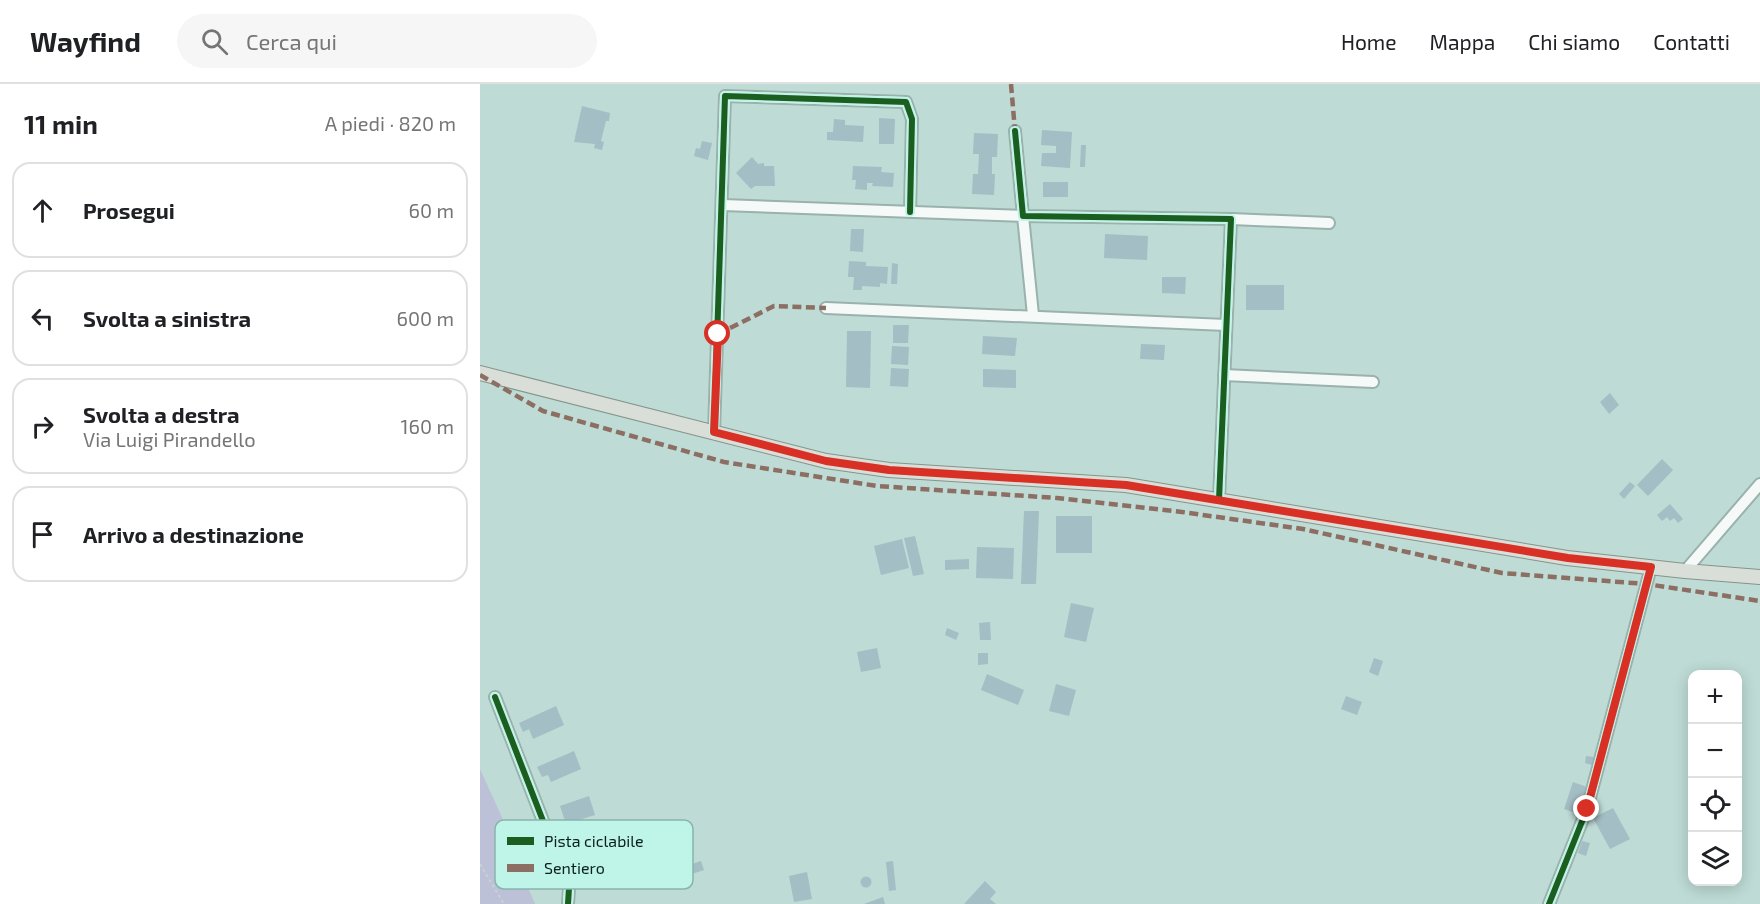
<!DOCTYPE html>
<html lang="it">
<meta charset="utf-8">
<style>
:root{--surface:#fff;--page:#f6f6f6;--text:#202124;--muted:#757577;--line:#e0e0e0}
body{margin:0;font-family:"Exo 2",sans-serif;background:var(--page);color:var(--text)}
.controls{position:absolute;right:18px;bottom:18px;display:grid;overflow:hidden;border-radius:12px;box-shadow:0 3px 15px #0003}
.controls button{width:54px;height:54px;display:grid;place-items:center;padding:0;border:0;border-bottom:2px solid var(--line);background:var(--surface);color:var(--text);font:30px sans-serif}
.stop{position:absolute;width:18px;height:18px;margin:-14px;border:4px solid #d93025;border-radius:50%;background:#fff}
.stop.end{background:#d93025;border-color:#fff;box-shadow:0 2px 6px #0008}
.list{margin:0;padding:0;list-style:none}
h2{display:flex;justify-content:space-between;align-items:center;height:78px;margin:0;padding:0 24px;font-size:26px}
h2 small{font-size:20px;font-weight:400;color:var(--muted)}
.list li{display:grid;grid-template-columns:39px 1fr auto;gap:18px;align-items:center;box-sizing:border-box;height:96px;margin:0 12px 12px;padding:0 12px;border:2px solid var(--line);border-radius:18px}
.list b{display:block;font-size:22px;white-space:nowrap}
.list p{margin:0;font-size:20px;white-space:nowrap;color:var(--muted)}
.list em{font-size:20px;font-style:normal;color:var(--muted)}
.icon{flex:none;width:33px;height:33px;fill:none;stroke:currentColor;stroke-width:2;stroke-linecap:round;stroke-linejoin:round}
.map{position:relative;flex:none;width:1280px;height:820px;overflow:hidden}
header{display:flex;align-items:center;gap:36px;box-sizing:border-box;height:84px;padding:0 30px;background:var(--surface);border-bottom:2px solid var(--line)}
header strong{font-size:28px}
nav{display:flex;gap:33px;margin-inline-start:auto;font-size:21px}
.search{width:420px;height:54px;background:var(--page);display:flex;align-items:center;gap:15px;box-sizing:border-box;padding:0 21px;border-radius:33px;color:var(--muted);font-size:22px}
main{display:flex}
aside{flex:1;background:var(--surface)}
.map>svg:first-child{display:block}
.green{fill:#bcc1d8}
.building{fill:#a4bec5}
.lines{fill:none;stroke-linecap:round;stroke-linejoin:round}
.minor-casing{stroke:#9ab1ac;stroke-width:14}
.major-casing{stroke:#859589;stroke-width:16}
.path{stroke:#c8d2cf;stroke-width:2;stroke-dasharray:3 3;stroke-linecap:butt}
.minor{stroke:#f5faf9;stroke-width:10}
.major{stroke:#d9ded9;stroke-width:14}
.quiet{stroke:#8d6e63;stroke-width:4.5;stroke-dasharray:9 4.5;stroke-linecap:butt}
.cycleway-casing{stroke:#bff4e9;stroke-width:10}
.cycleway{stroke:#1b5e20;stroke-width:6}
.route{stroke:#d93025;stroke-width:8}
.key{fill:#bff4e9;stroke:#89b4ac;stroke-width:1.5}
.key-label{font-size:16px;fill:#0b201c}
</style>
<header>
<strong>Wayfind</strong>
<div class="search"><svg class="icon" aria-label="search" viewBox="0 0 24 24"><circle cx="10" cy="10" r="6"/><path d="M15 15l6 6"/></svg>Cerca qui</div>
<nav><a>Home</a><a>Mappa</a><a>Chi siamo</a><a>Contatti</a></nav>
</header>
<main>
<aside>
<h2>11 min<small>A piedi · 820 m</small></h2>
<ul class="list">
<li><svg class="icon" aria-label="ahead" viewBox="0 0 24 24"><path d="M12 20V5M6 11l6-6 6 6"/></svg><div><b>Prosegui</b></div><em>60 m</em></li>
<li><svg class="icon" aria-label="left" viewBox="0 0 24 24"><path d="M17 20v-9H6M10 6l-5 5 5 5"/></svg><div><b>Svolta a sinistra</b></div><em>600 m</em></li>
<li><svg class="icon" aria-label="right" viewBox="0 0 24 24"><path d="M7 20v-9h11M14 6l5 5-5 5"/></svg><div><b>Svolta a destra</b><p>Via Luigi Pirandello</p></div><em>160 m</em></li>
<li><svg class="icon" aria-label="arrive" viewBox="0 0 24 24"><path d="M6 21V4h12l-3 4 3 4H6"/></svg><div><b>Arrivo a destinazione</b></div></li>
</ul>
</aside>
<div class="map">
<svg width="1280" height="820" viewBox="0 0 1280 820">
<rect width="100%" height="100%" fill="#bedbd5"/>
<!-- green -->
<path class="green" d="M0 685 51 797 49 806 55 820H0Z"/>
<!-- building -->
<g class="building">
<path d="M102 22 130 29 129 37H126L121 57 124 58 122 66 114 64 115 60 94 58Z"/>
<path d="M399 34 415 35 414 60H399Z"/>
<path d="M354 35 365 36V41L384 42 383 58 347 56V48H353Z"/>
<path d="M562 46 592 48 590 84 561 82 562 69H576V62L561 61Z"/>
<path d="M494 49 518 50 517 73H512V90H515L514 111 492 110 493 90H498L499 70H493Z"/>
<path d="M222 57 232 59 228 76 214 72 216 64 220 65Z"/>
<path d="M601 61H606L605 83H600Z"/>
<path d="M272 73 278 80 284 79V82H294L295 102H275L271 105 256 89Z"/>
<path d="M373 82 402 83 401 88 414 89 413 103 392 102 393 99H387V106L375 105 376 96H372Z"/>
<rect x="563" y="98" width="25" height="15"/>
<path d="M371 145H384L383 168 370 167Z"/>
<path d="M625 150 668 152 667 176 624 174Z"/>
<path d="M369 177 386 178V182L408 183 407 200 400 199V203L382 202V206H373L374 193H368Z"/>
<path d="M412 179 418 180 417 200H411Z"/>
<path d="M682 193H706L705 210 682 209Z"/>
<rect x="766" y="201" width="38" height="25"/>
<path d="M413 241H429L428 259H413Z"/>
<path d="M367 247H391L390 304 366 303Z"/>
<path d="M503 252 537 254 535 272 502 270Z"/>
<path d="M661 260 685 261 684 276 660 275Z"/>
<path d="M412 262 429 263 428 281 411 280Z"/>
<path d="M411 284 429 285 428 303 410 302Z"/>
<path d="M503 285 536 286V304L503 303Z"/>
<path d="M1130 309 1139 321 1129 330 1120 318Z"/>
<path d="M1182 375 1193 386 1168 412 1157 401Z"/>
<path d="M1150 398 1155 402 1144 415 1139 410Z"/>
<path d="M1190 420 1203 435 1198 439 1194 434 1190 437 1187 433 1182 437 1177 431Z"/>
<path d="M544 427H559L556 500H541Z"/>
<rect x="576" y="432" width="36" height="37"/>
<path d="M435 452 444 490 433 492 424 454Z"/>
<path d="M422 455 429 484 401 491 394 462Z"/>
<path d="M497 463 534 464 533 495 496 494Z"/>
<path d="M489 475V485L465 486V476Z"/>
<path d="M591 519 614 524 606 558 584 553Z"/>
<path d="M510 538 511 556H500L499 539Z"/>
<path d="M467 544 479 549 476 556 465 551Z"/>
<path d="M397 564 401 584 381 588 377 568Z"/>
<path d="M498 569H508V580L498 581Z"/>
<path d="M894 574 903 577 898 592 889 588Z"/>
<path d="M507 590 544 606 538 621 501 606Z"/>
<path d="M576 600 596 606 589 632 569 627Z"/>
<path d="M866 612 882 618 877 631 861 625Z"/>
<path d="M76 622 84 641 53 655 49 645 43 648 39 639Z"/>
<path d="M94 667 101 685 71 698 68 691 62 693 57 683Z"/>
<path d="M1106 672 1114 673 1112 681 1105 679Z"/>
<path d="M1093 698 1107 703 1098 730 1084 725Z"/>
<path d="M109 712 115 731 86 740 80 722Z"/>
<path d="M1133 724 1150 755 1130 765 1113 734Z"/>
<path d="M1102 757 1110 759 1106 772 1098 769Z"/>
<path d="M221 777 224 786 206 792 203 783Z"/>
<path d="M413 777 416 806 409 807 406 778Z"/>
<path d="M327 788 332 815 314 818 309 792Z"/>
<circle cx="386" cy="798" r="5.5"/>
<path d="M505 797 516 808 510 815 516 820H484Z"/>
<path d="M403 813 405 820H384Z"/>
</g>
<g class="lines">
<!-- minor casing -->
<g class="minor-casing">
<g id="minor">
<path d="M535 47 543 132 751 135 739 416"/>
<path d="M243 121 543 132 553 231"/>
<path d="M751 135 849 139"/>
<path d="M346 224 746 241"/>
<path d="M744 291 893 298"/>
<path d="M234 348 245 12 426 18 432 35 430 128"/>
<path d="M1205 487 1280 400"/>
<path d="M15 613 89 804 88 820"/>
<path d="M1069 820 1107 725 1171 483"/>
</g>
</g>
<!-- major casing -->
<g class="major-casing">
<path id="major" d="M0 289 346 377 409 386 646 401 1087 474 1205 487 1280 493"/>
</g>
<!-- path -->
<path class="path" d="M0 780 24 820"/>
<!-- minor -->
<use href="#minor" class="minor"/>
<!-- major -->
<use href="#major" class="major"/>
<!-- quiet -->
<g class="quiet">
<path d="M531 0 535 47"/>
<path d="M238 250 294 222 346 224"/>
<path d="M0 291 63 327 244 378 397 402 577 414 702 428 823 445 1022 489 1166 500 1280 517"/>
</g>
<!-- cycleway casing -->
<g class="cycleway-casing">
<g id="cycleway">
<path d="M535 47 543 132 751 135 739 416"/>
<path d="M234 348 245 12 426 18 432 35 430 128"/>
<path d="M15 613 89 804 88 820"/>
<path d="M1069 820 1107 725 1171 483"/>
</g>
</g>
<!-- cycleway -->
<use href="#cycleway" class="cycleway"/>
</g>
<g class="lines">
<!-- route -->
<path class="route" d="M238 250 234 348 346 377 409 386 646 401 1088 474 1171 483 1107 725"/>
</g>
<!-- legend -->
<rect x="15" y="736" width="198" height="69" rx="9" class="key"/>
<rect x="27" y="753" width="27" height="8" fill="#1b5e20"/>
<rect x="27" y="780" width="27" height="8" fill="#8d6e63"/>
<g class="key-label">
<text x="64" y="763">Pista ciclabile</text>
<text x="64" y="790">Sentiero</text>
</g>
</svg>
<div class="controls">
<button>+</button>
<button>−</button>
<button><svg class="icon" aria-label="locate" viewBox="0 0 24 24"><circle cx="12" cy="12" r="6"/><path d="M12 2v4M12 18v4M2 12h4M18 12h4"/></svg></button>
<button><svg class="icon" aria-label="layers" viewBox="0 0 24 24"><path d="M12 4l9 5-9 5-9-5zM3 14l9 5 9-5"/></svg></button>
</div>
<div class="stop" style="left:238px;top:250px"></div>
<div class="stop end" style="left:1107px;top:725px"></div>
</div>
</main>
